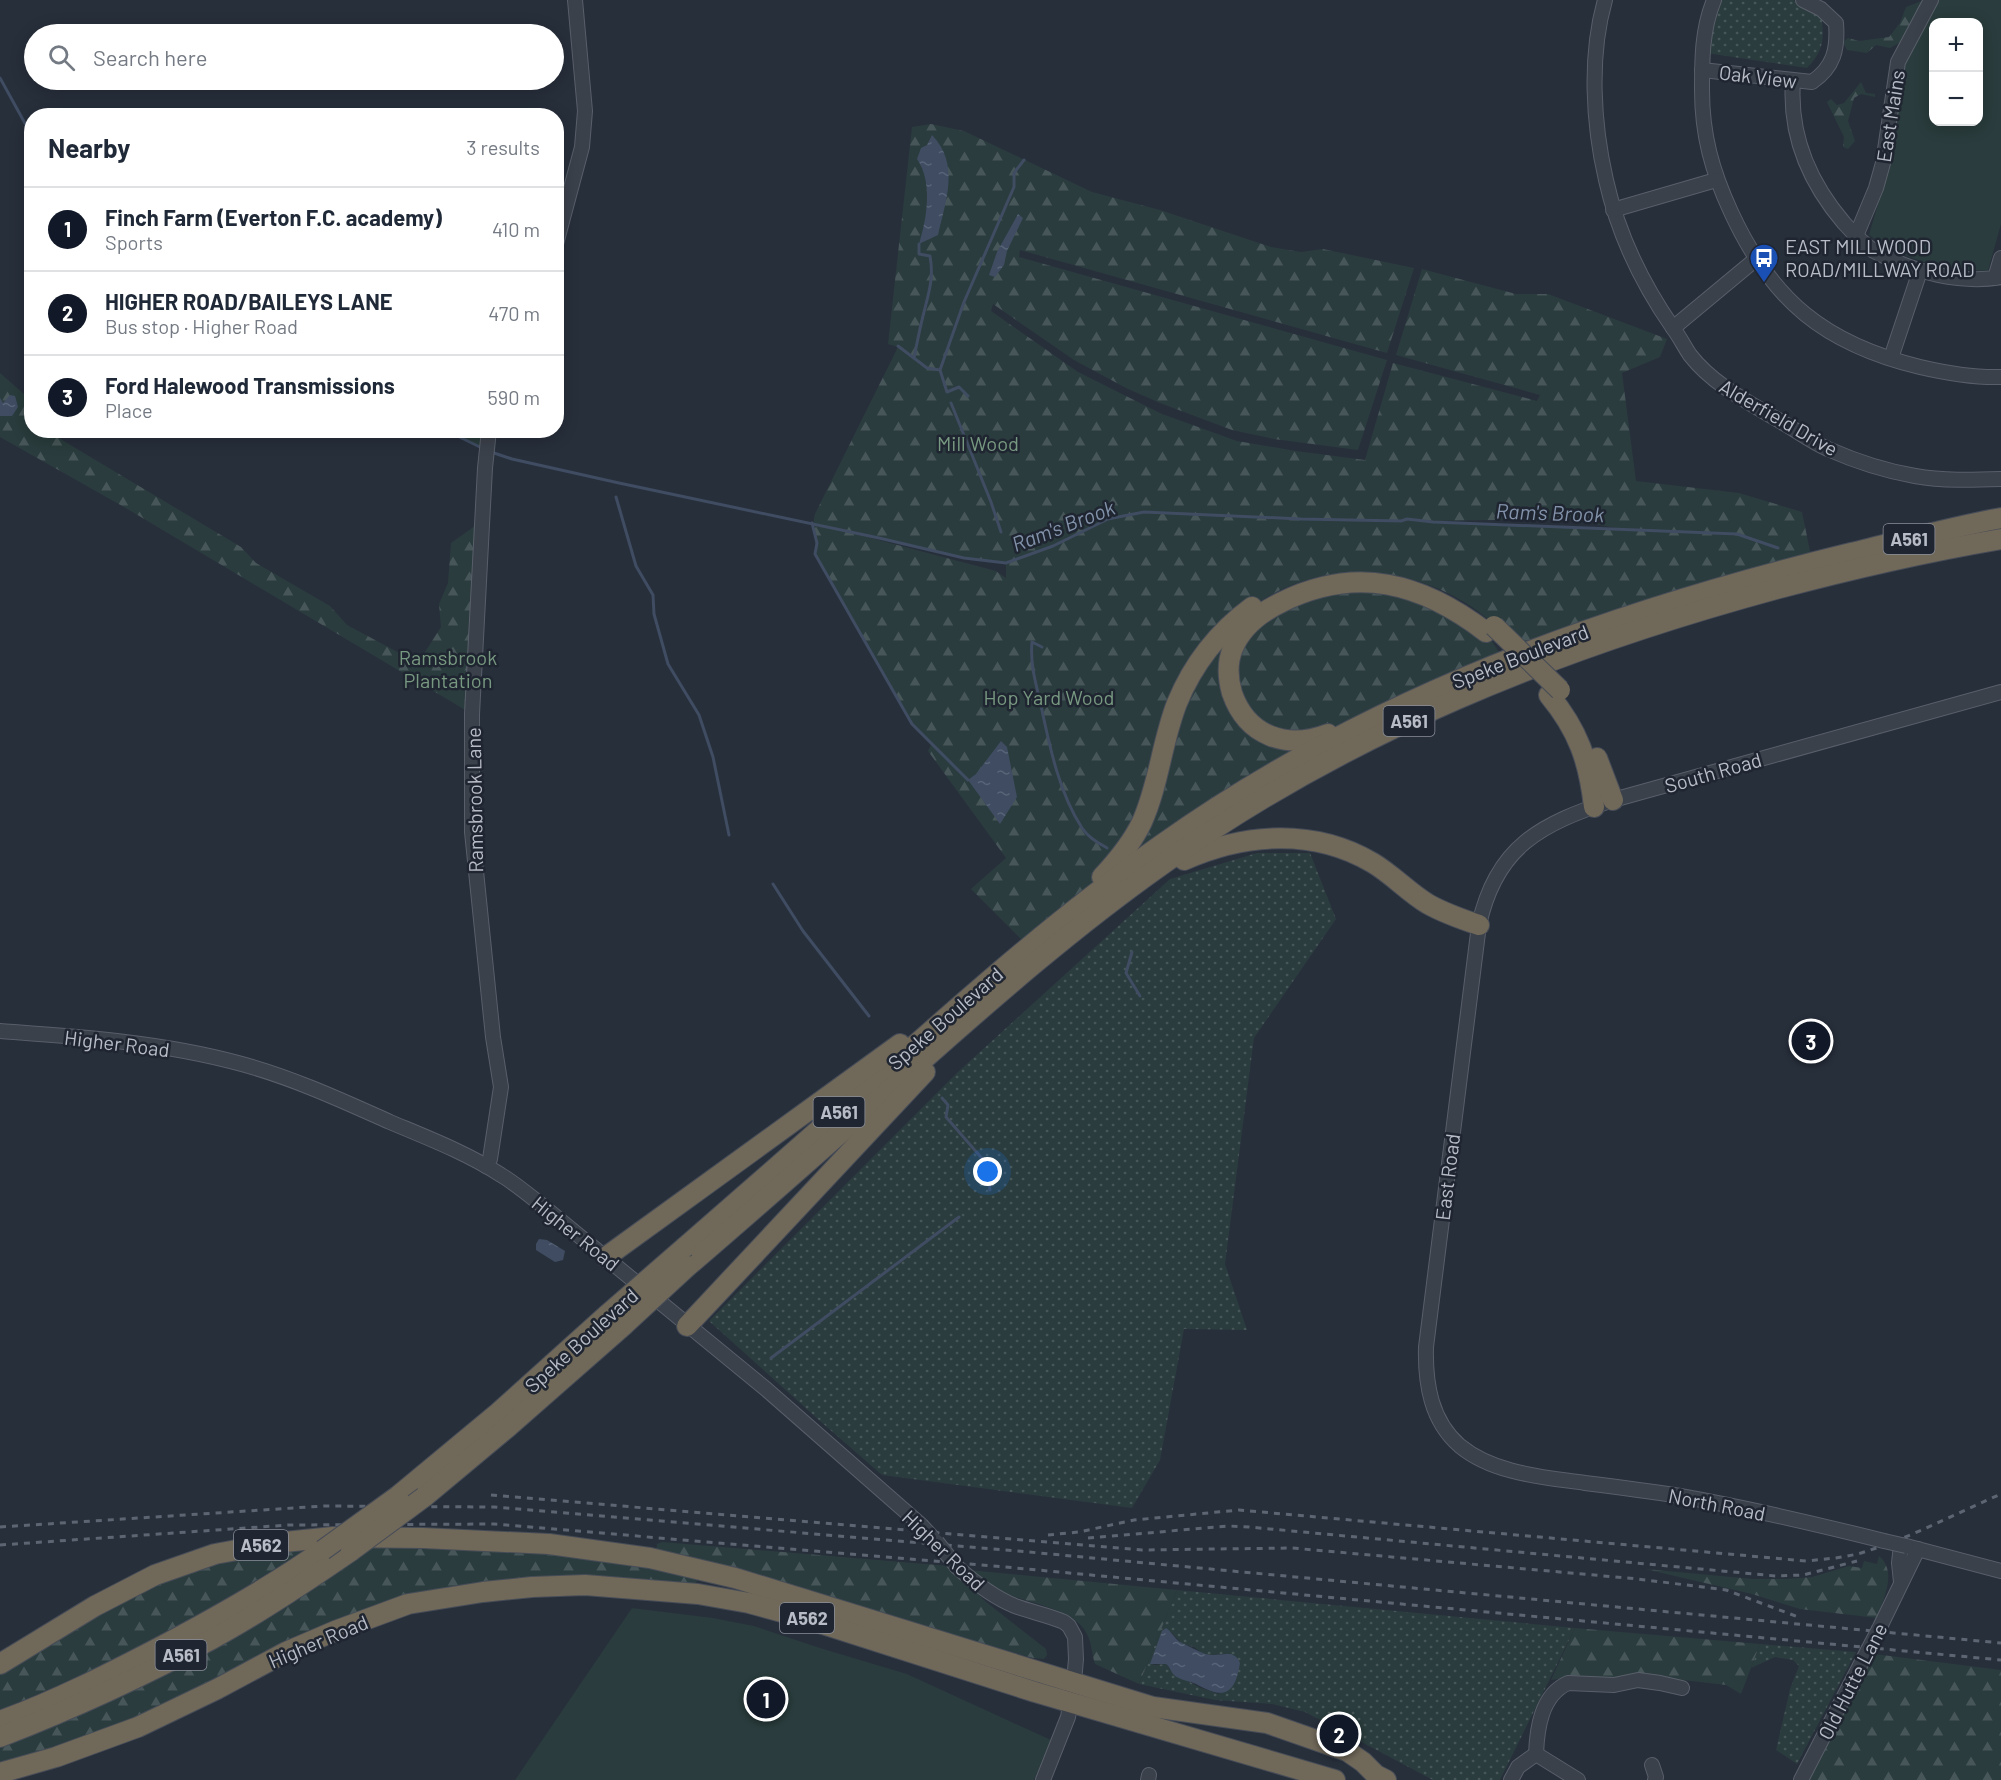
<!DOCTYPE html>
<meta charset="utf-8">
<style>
:root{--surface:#fff;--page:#f6f6f7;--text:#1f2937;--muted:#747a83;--line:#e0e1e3;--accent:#111827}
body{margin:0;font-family:Barlow,sans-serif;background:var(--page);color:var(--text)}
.controls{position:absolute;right:18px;top:18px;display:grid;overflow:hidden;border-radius:12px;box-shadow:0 3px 15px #0003}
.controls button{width:54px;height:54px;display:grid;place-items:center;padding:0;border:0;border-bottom:2px solid var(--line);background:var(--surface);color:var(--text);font:30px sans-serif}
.you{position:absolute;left:988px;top:1172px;width:21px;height:21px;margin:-15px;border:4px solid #fff;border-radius:50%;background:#1a73e8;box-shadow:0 0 0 9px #1a73e833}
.badge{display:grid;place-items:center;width:39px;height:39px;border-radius:50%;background:var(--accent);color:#fff;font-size:20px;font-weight:700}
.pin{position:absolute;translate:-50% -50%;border:3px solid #fff;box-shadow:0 2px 6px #0006}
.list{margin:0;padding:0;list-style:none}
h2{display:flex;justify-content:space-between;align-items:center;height:78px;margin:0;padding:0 24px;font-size:26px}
h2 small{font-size:20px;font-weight:400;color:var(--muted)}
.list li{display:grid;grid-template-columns:39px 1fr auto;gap:18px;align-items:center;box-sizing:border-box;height:84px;padding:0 24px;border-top:2px solid var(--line)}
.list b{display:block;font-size:22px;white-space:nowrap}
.list p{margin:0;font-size:20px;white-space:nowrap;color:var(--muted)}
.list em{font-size:20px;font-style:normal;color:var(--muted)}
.icon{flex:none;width:33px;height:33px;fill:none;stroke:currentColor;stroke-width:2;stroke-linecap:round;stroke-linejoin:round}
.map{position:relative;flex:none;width:2001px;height:1780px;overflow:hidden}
.search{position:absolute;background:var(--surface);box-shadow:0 3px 15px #0003;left:24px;top:24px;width:540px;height:66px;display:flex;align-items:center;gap:15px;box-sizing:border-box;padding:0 21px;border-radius:33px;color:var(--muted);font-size:22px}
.panel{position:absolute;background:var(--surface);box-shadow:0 3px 15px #0003;left:24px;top:108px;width:540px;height:330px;border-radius:24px}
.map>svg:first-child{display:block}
.grass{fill:url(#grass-dots);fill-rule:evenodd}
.forest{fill:url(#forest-firs);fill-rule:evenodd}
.park{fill:#2a3c3d;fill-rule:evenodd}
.water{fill:url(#water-ripples)}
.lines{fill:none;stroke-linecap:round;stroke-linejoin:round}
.stream{stroke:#3f4c62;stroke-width:3}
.minor-casing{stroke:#595f6a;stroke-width:16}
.highway-casing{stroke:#464c57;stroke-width:22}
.minor{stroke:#3b414b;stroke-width:14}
.highway{stroke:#706859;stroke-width:20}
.rail{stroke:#5d6572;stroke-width:3;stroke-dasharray:6 6;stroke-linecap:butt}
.minor-bridge-casing{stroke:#595f6a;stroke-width:16;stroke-linecap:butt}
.highway-bridge-casing{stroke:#464c57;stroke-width:22;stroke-linecap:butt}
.minor-bridge{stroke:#3b414b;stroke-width:14}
.highway-bridge{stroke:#706859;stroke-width:20}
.labels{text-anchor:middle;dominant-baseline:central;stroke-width:5;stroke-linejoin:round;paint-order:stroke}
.shield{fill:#202631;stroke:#8a8f9a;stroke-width:1.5}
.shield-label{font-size:18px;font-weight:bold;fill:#b7bcc7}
.street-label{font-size:20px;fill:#b7bcc7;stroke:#202631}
.poi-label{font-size:20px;fill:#b7bcc7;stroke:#202631;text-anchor:start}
.park-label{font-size:20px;fill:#789981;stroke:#202631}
.water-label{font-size:21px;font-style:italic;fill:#8292aa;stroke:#202631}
</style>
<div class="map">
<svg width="2001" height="1780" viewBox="0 0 2001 1780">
<defs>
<pattern id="grass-dots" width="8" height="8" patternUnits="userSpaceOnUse" patternTransform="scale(1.5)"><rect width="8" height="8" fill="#2a3c3d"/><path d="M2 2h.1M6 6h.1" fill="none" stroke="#475658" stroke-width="1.8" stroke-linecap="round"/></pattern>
<pattern id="forest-firs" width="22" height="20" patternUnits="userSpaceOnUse" patternTransform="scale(1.5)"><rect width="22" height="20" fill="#2a3c3d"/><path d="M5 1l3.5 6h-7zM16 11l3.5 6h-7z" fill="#475658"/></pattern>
<pattern id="water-ripples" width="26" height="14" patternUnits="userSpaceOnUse" patternTransform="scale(1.5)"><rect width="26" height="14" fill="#3f4c62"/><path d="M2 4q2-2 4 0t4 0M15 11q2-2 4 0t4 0" fill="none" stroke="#586477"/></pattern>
</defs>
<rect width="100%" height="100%" fill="#272f3b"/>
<!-- grass -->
<g class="grass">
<path d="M1719 0H1793L1821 13C1824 37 1825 50 1807 68L1706 53Z"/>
<path d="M1257 853H1310L1336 919 1254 1038 1225 1264 1247 1330 1184 1329 1160 1460 1132 1508 882 1475 820 1421 709 1321 959 1071 1170 879Z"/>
<path d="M1177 1590 1575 1628 1500 1780H1433L1305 1712 1272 1704 1215 1700 1139 1684ZM1171 1632 1182 1644 1194 1647 1202 1653 1208 1655 1230 1654 1219 1694 1201 1688 1173 1673 1166 1664 1153 1665Z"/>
<path d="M1760 1644 1856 1652 1797 1764 1776 1750 1790 1689 1799 1666 1793 1660 1775 1657 1751 1668Z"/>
</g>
<!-- forest -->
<g class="forest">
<path d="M1922 1 1924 3 1901 42 1890 48 1876 45 1867 53 1847 50 1843 42 1848 38 1859 41 1889 37 1900 23 1906 7Z"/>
<path d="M1861 82 1866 93 1875 94V97L1861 94 1854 98 1848 121 1855 141 1848 149 1843 147 1844 137 1827 102 1831 99 1837 105 1844 103Z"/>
<path d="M931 124 964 131 1092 192 1160 210 1271 247 1301 252 1323 249 1414 268 1387 353 1020 250 1019 257 1387 360 1358 450 1274 439 1232 430 1160 403 1126 388 1074 360 993 304 991 311 1078 372 1162 414 1237 441 1296 451 1365 460 1393 363 1537 401 1540 395 1396 355 1422 269 1516 294H1548L1667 339 1660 357 1622 373 1636 481 1739 493 1802 512 1811 556 1520 650C1505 636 1490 619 1472 607 1402 561 1313 559 1245 612L1298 594 1391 585 1486 632 1504 660 1028 946 971 889 1006 858 928 751 931 745 912 724 815 554C817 540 811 528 815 514L898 347 888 344 912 127ZM1569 519 1621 529 1431 522V521ZM833 528 964 558 1006 563V578L996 571Z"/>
<path d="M0 373 25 395 31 386 32 430 47 431 241 547 256 563 330 606 347 625 418 663 441 627 439 604 448 583 451 543 482 521 472 714 124 507 0 437Z"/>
<path d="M445 431H490L487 451Z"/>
<path d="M662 1542 949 1566 986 1602 1046 1649 1047 1655 1044 1659 1033 1658 656 1553 657 1544Z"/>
<path d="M310 1546C212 1611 110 1667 0 1710V1674L143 1589 216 1562Z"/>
<path d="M376 1546 537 1551 697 1574V1581L692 1587 479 1585 113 1726 41 1751 0 1763V1744L302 1594Z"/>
<path d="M1879 1556C1898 1572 1883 1599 1877 1618L1800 1609 1752 1594 1645 1569 1753 1579H1787L1812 1577 1849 1566 1862 1568 1864 1561 1877 1564Z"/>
<path d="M969 1570 1177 1590 1139 1684 1095 1664C1091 1651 1092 1640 1084 1629 1068 1607 1025 1603 1000 1591 989 1585 979 1577 969 1570Z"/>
<path d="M1575 1628 1760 1644 1741 1694 1726 1685 1640 1675 1608 1679 1571 1677 1551 1680Z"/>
<path d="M1874 1654 2001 1670V1780H1807Z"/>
</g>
<!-- park -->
<g class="park">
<path d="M1939 0H2001V224L1988 271C1940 269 1909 262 1869 235L1891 159 1895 111 1903 69 1915 37ZM1934 22H1978V122H1934Z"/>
<path d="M632 1608 713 1618 754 1626 820 1648 907 1674 1051 1740 1034 1780H515Z"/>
</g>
<!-- water -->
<g class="water">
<path d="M932 135C960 164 946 200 938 235L919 244C927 218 933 182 917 159L921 148 927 145Z"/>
<path d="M1018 214 1023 218 1007 251 1004 265 995 277 989 275 997 252Z"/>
<path d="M10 395 15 396 18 407 12 416H0V398L3 403Z"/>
<path d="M1001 741 1007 747 1017 797 1000 824 968 780 976 774Z"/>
<path d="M539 1239 547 1240 565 1251 563 1260 555 1262 536 1250V1244Z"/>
<path d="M1166 1628C1172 1632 1174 1638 1180 1642 1182 1643 1204 1654 1206 1654 1219 1658 1234 1647 1240 1663 1235 1695 1224 1700 1196 1684 1190 1681 1179 1680 1174 1675 1171 1672 1170 1667 1166 1664H1150L1162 1631Z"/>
</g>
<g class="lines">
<!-- stream -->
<g class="stream">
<path d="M0 78 32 136"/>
<path d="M898 346 927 368 940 370"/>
<path d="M914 358C917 343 920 327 924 312 929 292 934 277 930 256L919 254V244"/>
<path d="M968 396 959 387 947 392 940 370 964 302 1014 187V173L1024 160"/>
<path d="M951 403 991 502 1001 532"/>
<path d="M445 430 482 448"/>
<path d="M491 452 512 459 619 483 879 538 964 558 1006 563 1053 546 1108 519 1144 512 1301 519 1401 521 1407 519 1433 522 1737 534 1778 548"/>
<path d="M616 497 636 566 653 595 654 614 668 664 699 715 713 757 729 835"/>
<path d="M812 523 817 543 815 554 912 724 968 780"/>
<path d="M1042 647 1032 642C1030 662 1035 681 1040 701 1049 743 1058 791 1082 828 1089 838 1097 842 1107 848"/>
<path d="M773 884 803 931 869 1016"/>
<path d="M1132 952 1126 973 1140 996"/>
<path d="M942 1098 948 1105 946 1117 986 1163 990 1190"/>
<path d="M771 1358 959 1217"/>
</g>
<!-- minor casing -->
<g class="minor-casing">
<g id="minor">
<path d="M1605 0C1589 56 1593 124 1606 180 1618 234 1641 282 1673 328 1679 336 1684 346 1690 355 1714 386 1752 404 1785 424 1799 432 1813 443 1828 449 1855 461 1886 471 1915 476 1943 481 1973 480 2001 479"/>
<path d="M1714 0C1702 29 1702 59 1702 90 1702 135 1712 171 1731 212 1772 301 1825 344 1920 367 1946 373 1974 378 2001 377"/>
<path d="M1702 70 1812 82C1834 67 1838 49 1836 23L1821 9 1803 0"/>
<path d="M1793 81C1789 135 1809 182 1844 223 1853 233 1862 243 1874 251 1894 262 1915 270 1938 275 1958 279 1980 281 2001 277"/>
<path d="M1613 210 1716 180"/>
<path d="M1856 236 1876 188 1883 163 1898 62 1931 0"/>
<path d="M556 244 582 147 585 111 575 0"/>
<path d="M1995 278 2001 258"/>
<path d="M1673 328 1756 259"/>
<path d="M1891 358 1920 271"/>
<path d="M0 1031C80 1037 160 1042 238 1063 291 1077 341 1100 390 1122 428 1138 467 1153 501 1175 516 1184 530 1196 544 1207L766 1389 921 1525"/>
<path d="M486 1166 490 1159 501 1087 493 1037 472 832V714L485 468 489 430"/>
<path d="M1884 1541C1816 1524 1748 1508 1680 1496 1648 1491 1617 1487 1585 1483 1544 1477 1494 1474 1460 1446 1431 1421 1425 1384 1426 1347L1479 925C1496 846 1541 824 1613 800L2001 692"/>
<path d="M1901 1545 1899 1563 1901 1582"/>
<path d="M1906 1546 2001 1571"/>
<path d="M957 1567C975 1583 993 1597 1015 1606 1031 1612 1048 1615 1064 1622L1069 1626 1075 1637 1076 1659 1074 1682 1068 1717 1043 1780"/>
<path d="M1879 1629 1918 1549"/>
<path d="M1536 1754C1537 1729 1541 1695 1568 1683L1614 1685 1638 1680 1660 1683 1682 1688"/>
<path d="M1652 1765 1656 1777 1655 1780"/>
<path d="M1148 1780 1149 1775"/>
<path d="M1511 1780 1518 1767 1536 1754 1578 1780"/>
<path d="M1801 1780 1868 1650"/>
</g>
</g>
<!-- highway casing -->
<g class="highway-casing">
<g id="highway">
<path d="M1549 695C1578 730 1589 761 1594 807"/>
<path d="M1328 734C1286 750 1247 736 1232 693 1228 679 1227 662 1233 648 1242 626 1261 612 1282 602 1357 565 1422 583 1486 632"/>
<path d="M1597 758 1613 800"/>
<path d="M1184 860C1245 833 1314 828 1373 863 1393 875 1408 892 1428 904 1444 913 1461 919 1479 925"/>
<path d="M1102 877C1118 860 1132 843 1142 822 1159 784 1162 741 1177 703 1193 664 1218 632 1252 607"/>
<path d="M685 1247C753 1188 820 1129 888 1069 977 990 1063 914 1161 845 1367 698 1608 612 1851 553 1901 541 1951 527 2001 518"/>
<path d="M606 1257 900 1044"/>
<path d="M688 1266C764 1201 839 1134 914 1068 994 997 1075 926 1163 864 1347 732 1559 648 1776 589 1851 569 1925 552 2001 539"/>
<path d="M687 1326 925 1072"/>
<path d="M398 1496 498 1413 608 1314"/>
<path d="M424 1497 508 1427 623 1326"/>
<path d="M0 1664 95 1606 155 1575 215 1554 275 1543 333 1537 423 1538 549 1544 650 1558 735 1578 1153 1707 1267 1723 1347 1751 1363 1762 1376 1775 1386 1780"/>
<path d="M0 1721C55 1701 106 1675 158 1648 215 1618 271 1587 323 1550"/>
<path d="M0 1737C72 1709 144 1676 212 1639 260 1613 306 1582 351 1551"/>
<path d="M0 1773 56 1757 138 1727 217 1689 286 1652 335 1631 408 1604 483 1592 532 1587 585 1585 698 1594 749 1603 804 1618 1035 1692 1335 1780"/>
</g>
</g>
<!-- minor -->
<use href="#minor" class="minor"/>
<!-- highway -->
<use href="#highway" class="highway"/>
<!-- rail -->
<g class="rail">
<path d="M491 1495 1142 1550 1292 1548 1638 1579 1726 1590 1801 1618"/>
<path d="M0 1527 324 1506 494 1507 1018 1551 2001 1643"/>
<path d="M1048 1535 1079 1532 1134 1520 1239 1510 1806 1561C1825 1559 1843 1558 1861 1553 1910 1538 1955 1514 2001 1494"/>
<path d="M1088 1538 1229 1526 1249 1527 1776 1576 1803 1575 1857 1561"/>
<path d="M0 1545 289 1525 494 1524 1016 1568 2001 1660"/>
</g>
<!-- minor-bridge casing -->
<g class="minor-bridge-casing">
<g id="minor-bridge">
<path d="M921 1525 933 1538"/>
<path d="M1884 1541 1906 1546"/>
<path d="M937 1542 957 1567"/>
<path d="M1868 1650 1879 1629"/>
</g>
</g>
<!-- highway-bridge casing -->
<g class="highway-bridge-casing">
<g id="highway-bridge">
<path d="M1494 626 1560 690"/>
<path d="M608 1314 685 1247"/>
<path d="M623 1326 688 1266"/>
<path d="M323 1550 398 1496"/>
<path d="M351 1551 424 1497"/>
</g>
</g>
<!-- minor-bridge -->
<use href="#minor-bridge" class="minor-bridge"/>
<!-- highway-bridge -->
<use href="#highway-bridge" class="highway-bridge"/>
</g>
<!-- icons -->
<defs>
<g id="bus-pin" transform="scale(1.5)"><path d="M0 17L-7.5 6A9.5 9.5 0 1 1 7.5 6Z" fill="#1a4fb4" stroke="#202631"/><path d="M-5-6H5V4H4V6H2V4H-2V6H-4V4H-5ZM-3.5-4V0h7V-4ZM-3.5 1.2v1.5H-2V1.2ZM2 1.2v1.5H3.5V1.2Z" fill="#fff"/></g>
</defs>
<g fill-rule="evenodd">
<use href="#bus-pin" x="1764" y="258"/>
</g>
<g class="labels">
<!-- shield labels -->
<g class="shield">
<rect x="1883.5" y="524" width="51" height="30" rx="4.5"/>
<rect x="1383.5" y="706" width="51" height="30" rx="4.5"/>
<rect x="813.5" y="1097" width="51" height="30" rx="4.5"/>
<rect x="234" y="1530" width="54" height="30" rx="4.5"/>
<rect x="780" y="1603" width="54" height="30" rx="4.5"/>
<rect x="155.5" y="1640" width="51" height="30" rx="4.5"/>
</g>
<g class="shield-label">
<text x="1909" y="539">A561</text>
<text x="1409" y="721">A561</text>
<text x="839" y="1112">A561</text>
<text x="261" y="1545">A562</text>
<text x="807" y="1618">A562</text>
<text x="181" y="1655">A561</text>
</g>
<!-- street labels -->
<g class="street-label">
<text transform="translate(1758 76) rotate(7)">Oak View</text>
<text transform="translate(1890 116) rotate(-81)">East Mains</text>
<text transform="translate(1779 417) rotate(30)">Alderfield Drive</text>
<text transform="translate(1520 656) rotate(-21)">Speke Boulevard</text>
<text transform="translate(1713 772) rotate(-16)">South Road</text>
<text transform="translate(474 800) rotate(-91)">Ramsbrook Lane</text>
<text transform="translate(945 1018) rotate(-41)">Speke Boulevard</text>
<text transform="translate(117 1043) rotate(7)">Higher Road</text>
<text transform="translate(1447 1177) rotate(-83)">East Road</text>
<text transform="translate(576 1233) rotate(39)">Higher Road</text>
<text transform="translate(581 1340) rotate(-42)">Speke Boulevard</text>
<text transform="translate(1717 1504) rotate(11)">North Road</text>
<text transform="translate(944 1550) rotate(44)">Higher Road</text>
<text transform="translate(318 1641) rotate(-23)">Higher Road</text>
<text transform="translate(1852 1681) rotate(-63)">Old Hutte Lane</text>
</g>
<!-- poi labels -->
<g class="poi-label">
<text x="1785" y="246">EAST MILLWOOD<tspan x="1785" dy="23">ROAD/MILLWAY ROAD</tspan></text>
</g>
<!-- park labels -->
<g class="park-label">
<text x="978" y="443">Mill Wood</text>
<text x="448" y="657">Ramsbrook<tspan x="448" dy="23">Plantation</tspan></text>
<text x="1049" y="697">Hop Yard Wood</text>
</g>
<!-- water labels -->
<g class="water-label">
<text transform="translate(1550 512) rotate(2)">Ram's Brook</text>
<text transform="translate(1063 525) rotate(-21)">Ram's Brook</text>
</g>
</g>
</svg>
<div class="controls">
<button>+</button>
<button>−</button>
</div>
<div class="you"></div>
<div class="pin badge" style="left:766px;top:1699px">1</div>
<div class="pin badge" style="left:1339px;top:1734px">2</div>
<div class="pin badge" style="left:1811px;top:1041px">3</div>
<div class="search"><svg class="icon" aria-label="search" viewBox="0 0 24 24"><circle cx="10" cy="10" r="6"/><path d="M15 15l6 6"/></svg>Search here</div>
<section class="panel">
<h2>Nearby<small>3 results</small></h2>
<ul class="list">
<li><span class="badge">1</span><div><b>Finch Farm (Everton F.C. academy)</b><p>Sports</p></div><em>410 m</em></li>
<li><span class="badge">2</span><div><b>HIGHER ROAD/BAILEYS LANE</b><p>Bus stop · Higher Road</p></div><em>470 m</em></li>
<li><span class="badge">3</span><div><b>Ford Halewood Transmissions</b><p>Place</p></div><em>590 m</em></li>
</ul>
</section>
</div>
